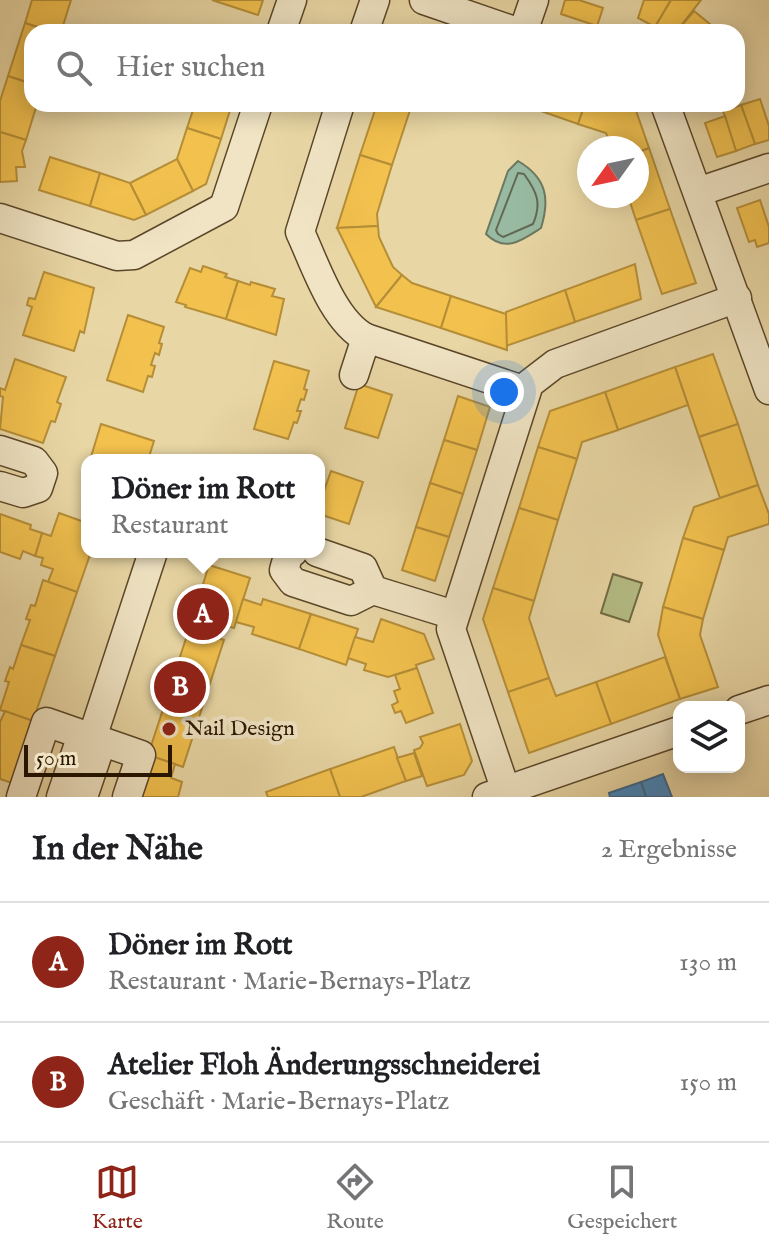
<!DOCTYPE html>
<html lang="de">
<meta charset="utf-8">
<style>
:root{--surface:#fff;--page:#f6f6f6;--text:#202124;--muted:#757577;--line:#e0e0e0;--accent:#8f2418}
body{margin:0;font-family:"IM FELL English",serif;background:var(--page);color:var(--text)}
.controls{position:absolute;right:24px;bottom:24px;display:grid;overflow:hidden;border-radius:16px;box-shadow:0 4px 20px #0003}
.controls button{width:72px;height:72px;display:grid;place-items:center;padding:0;border:0;border-bottom:2px solid var(--line);background:var(--surface);color:var(--text);font:40px sans-serif}
.compass{position:absolute;left:577px;top:136px;width:72px;height:72px;border-radius:50%;background:var(--surface);box-shadow:0 4px 20px #0003;rotate:237deg}
.scale{position:absolute;left:24px;bottom:20px;width:148px;box-sizing:border-box;padding-left:8px;border:4px solid #2b1600;border-top:0;font-size:22px;line-height:28px;white-space:nowrap;color:#2b1600;-webkit-text-stroke:6px #f0e4c4;paint-order:stroke}
.you{position:absolute;left:504px;top:392px;width:28px;height:28px;margin:-20px;border:6px solid #fff;border-radius:50%;background:#1a73e8;box-shadow:0 0 0 12px #1a73e833}
.badge{display:grid;place-items:center;width:52px;height:52px;border-radius:50%;background:var(--accent);color:#fff;font-size:26px;font-weight:700}
.pin{position:absolute;translate:-50% -50%;border:4px solid #fff;box-shadow:0 2px 8px #0006}
.popup{position:absolute;left:81px;top:454px;width:244px;height:104px;box-sizing:border-box;display:grid;place-content:center;border-radius:16px;background:var(--surface);filter:drop-shadow(0 2px 6px #0005);font-size:26px;white-space:nowrap;color:var(--muted)}
.popup b{font-size:30px;color:var(--text)}
.popup::after{content:'';position:absolute;left:50%;top:100%;margin-left:-16px;border:16px solid transparent;border-top-color:var(--surface)}
.list{margin:0;padding:0;list-style:none}
h2{display:flex;justify-content:space-between;align-items:center;height:104px;margin:0;padding:0 32px;font-size:34px}
h2 small{font-size:26px;font-weight:400;color:var(--muted)}
.list li{display:grid;grid-template-columns:52px 1fr auto;gap:24px;align-items:center;box-sizing:border-box;height:120px;padding:0 32px;border-top:2px solid var(--line)}
.list b{display:block;font-size:30px;white-space:nowrap}
.list p{margin:0;font-size:26px;white-space:nowrap;color:var(--muted)}
.list em{font-size:26px;font-style:normal;color:var(--muted)}
.icon{flex:none;width:44px;height:44px;fill:none;stroke:currentColor;stroke-width:2;stroke-linecap:round;stroke-linejoin:round}
.map{position:relative;flex:none;width:769px;height:797px;overflow:hidden}
.search{position:absolute;background:var(--surface);box-shadow:0 4px 20px #0003;left:24px;right:24px;top:24px;height:88px;display:flex;align-items:center;gap:20px;box-sizing:border-box;padding:0 28px;border-radius:24px;color:var(--muted);font-size:30px}
.sheet{height:344px;background:var(--surface)}
nav{display:flex;justify-content:space-around;align-items:center;box-sizing:border-box;height:112px;border-top:2px solid var(--line);background:var(--surface);font-size:22px;color:var(--muted)}
nav a{display:grid;justify-items:center;gap:4px}
nav .on{color:var(--accent)}
.map>svg:first-child{display:block}
.green{fill:#b6be86;stroke:#706a43;stroke-width:2}
.water{fill:#98baa2;stroke:#6c7861;stroke-width:2}
.homes{fill:#f2c14e;stroke:#b68e37;stroke-width:2}
.schools{fill:#3f88c5;stroke:#39668a;stroke-width:2}
.lines{fill:none;stroke-linecap:round;stroke-linejoin:round}
.shore{stroke:#626851;stroke-width:2}
.minor-casing{stroke:#5a4629;stroke-width:31}
.minor{stroke:#f0e4c4;stroke-width:28}
.poi-dot{fill:#8f2418;stroke:#f0e4c4;stroke-width:3}
.labels{text-anchor:middle;dominant-baseline:central;stroke-width:8;stroke-linejoin:round;paint-order:stroke}
.poi-label{font-size:22px;fill:#2b1600;stroke:#f0e4c4;text-anchor:start}
</style>
<div class="map">
<svg width="769" height="797" viewBox="0 0 769 797">
<rect width="100%" height="100%" fill="#e8d6a4"/>
<filter id="stains"><feTurbulence type="fractalNoise" baseFrequency=".0025" numOctaves="4"/><feColorMatrix values="0 0 0 0 .2 0 0 0 0 .09 0 0 0 0 .02 0 0 0 .5 -.17"/></filter>
<radialGradient id="worn" r=".72"><stop offset=".6" stop-color="#630" stop-opacity="0"/><stop offset="1" stop-color="#630" stop-opacity=".3"/></radialGradient>
<!-- green -->
<path class="green" d="M613 574 642 583 629 622 601 613Z"/>
<!-- water -->
<path class="water" d="M518 161C547 178 550 199 541 228 521 241 505 253 486 234L508 171Z"/>
<!-- homes -->
<g class="homes">
<path d="M32 0H71L61 32H52L25 23Z"/>
<path d="M212 0H263L258 15Z"/>
<path d="M565 0H579L603 8 597 26 561 14Z"/>
<path d="M644 0H671L655 27 638 18Z"/>
<path d="M671 0H701L676 32H663L655 27Z"/>
<path d="M694 11 710 24 703 32H676Z"/>
<path d="M25 23 52 32H32V84L8 76Z"/>
<path d="M8 76 32 84V104H37L26 140 0 132V101Z"/>
<path d="M760 99 769 126V140L755 144 741 105Z"/>
<path d="M195 104H232L221 139 187 128Z"/>
<path d="M377 104H412L392 165 360 155Z"/>
<path d="M521 104H585L578 124Z"/>
<path d="M585 104 634 105 649 148 637 153V148H612L606 133 578 124Z"/>
<path d="M741 105 755 144 736 151 723 111Z"/>
<path d="M725 116 736 151 717 157 705 123Z"/>
<path d="M187 128 221 139 206 184 193 191 177 159Z"/>
<path d="M0 132 26 140 22 151 25 167H16L17 181 0 182Z"/>
<path d="M649 148 670 209 636 220 628 196H637V153Z"/>
<path d="M360 155 392 165 377 214 378 226 337 228Z"/>
<path d="M50 157 100 173 90 206 39 190Z"/>
<path d="M177 159 193 191 146 215 130 183Z"/>
<path d="M100 173 130 183 146 215 134 220 90 206Z"/>
<path d="M760 200 769 227V243L757 247 755 240 749 242 737 208Z"/>
<path d="M670 209 696 283 662 294 636 220Z"/>
<path d="M378 226 379 237 393 267 402 275 376 307 337 228Z"/>
<path d="M635 264 641 299 575 322 565 290Z"/>
<path d="M203 266 227 274 225 277 238 281 226 319 185 307 186 305 176 302 190 268 201 272Z"/>
<path d="M44 272 94 288 84 333 80 331 74 351 23 335 32 307 27 305 28 301 29 298 35 299Z"/>
<path d="M402 275 412 283 451 296 441 328 376 307Z"/>
<path d="M238 281 250 285 251 282 275 289 272 296 284 299 276 335 226 319Z"/>
<path d="M565 290 575 322 506 346V312Z"/>
<path d="M451 296 506 314 507 350 441 328Z"/>
<path d="M128 315 164 327 159 343 162 344 159 355 155 353 151 365 155 366 152 377 148 376 143 392 107 380Z"/>
<path d="M713 354 738 424 699 437 675 367Z"/>
<path d="M15 359 66 377 57 402 61 404 55 422 51 421 43 443 0 429 3 397 0 396V388L5 390Z"/>
<path d="M274 361 309 371 304 389 307 390 304 400 301 399 297 411H301L297 423 294 422 288 439 254 429Z"/>
<path d="M675 367 688 405 618 430 605 392Z"/>
<path d="M359 384 392 395 378 438 345 428Z"/>
<path d="M605 392 618 430 582 442 577 459 538 447 550 411Z"/>
<path d="M458 396 490 407 477 450 444 440Z"/>
<path d="M101 424 154 441 148 460H90Z"/>
<path d="M738 424 758 485 720 498 699 437Z"/>
<path d="M444 440 477 450 463 494 430 483Z"/>
<path d="M538 447 577 459 558 520 519 508Z"/>
<path d="M331 471 363 482 349 524 319 514V505Z"/>
<path d="M430 483 463 494 449 537 416 527Z"/>
<path d="M758 485 769 514V524L728 537 724 550 683 538 694 507Z"/>
<path d="M519 508 558 520 534 601 493 588Z"/>
<path d="M59 513 87 523V552H91L77 592 48 582 53 569 41 565 43 558 35 556 42 533 51 536Z"/>
<path d="M0 514 31 525 30 529 42 533 35 556 23 551 20 559 0 552Z"/>
<path d="M416 527 449 537 435 581 402 570Z"/>
<path d="M683 538 724 550 703 619 663 607Z"/>
<path d="M209 565 250 578 234 628 221 624 217 638 189 629Z"/>
<path d="M43 580 77 592 55 656 21 645 30 620 26 619 31 605 35 606Z"/>
<path d="M493 588 534 601 529 618 549 678 508 692 483 619Z"/>
<path d="M243 599 261 605 263 599 311 614 299 649 252 634 254 627 236 622Z"/>
<path d="M663 607 703 619 700 635 718 687 680 699 658 635Z"/>
<path d="M311 614 358 629 346 665 299 649Z"/>
<path d="M381 619 424 634 434 659 416 665 417 668 388 677 364 670 366 664 348 658 355 637 373 642Z"/>
<path d="M189 629 224 640 203 705 168 694Z"/>
<path d="M21 645 55 656 33 721 0 710 9 682 5 681 10 667 13 669Z"/>
<path d="M665 657 680 699 611 724 596 682Z"/>
<path d="M417 668 433 713 406 723 401 711 395 713 392 705 398 702 394 691 400 689 395 675Z"/>
<path d="M549 678 556 696 596 682 611 724 529 753 508 692Z"/>
<path d="M168 694 203 705 183 767 148 755Z"/>
<path d="M5 711 33 721 12 783 0 779V722Z"/>
<path d="M460 724 472 761 464 775 427 786 414 750 420 748 423 743 420 737Z"/>
<path d="M394 747 406 781 361 797H340L330 769Z"/>
<path d="M414 753 422 776 406 781 397 758Z"/>
<path d="M148 755 175 764 171 778 182 782 178 797H134Z"/>
<path d="M330 769 340 797H268L266 792Z"/>
</g>
<!-- schools -->
<g class="schools">
<path d="M663 774 672 797H646L641 782Z"/>
<path d="M641 782 646 797H610L609 793Z"/>
</g>
<g class="lines">
<!-- shore -->
<path class="shore" d="M518 173 524 174C537 192 542 203 533 224L503 237 498 234 496 230Z"/>
<!-- minor casing -->
<g class="minor-casing">
<g id="minor">
<path d="M424 0 517 32"/>
<path d="M281 32 292 0"/>
<path d="M364 32 375 0"/>
<path d="M523 32 534 0"/>
<path d="M340 104 300 232C315 264 333 321 366 338L526 391"/>
<path d="M665 104 769 390"/>
<path d="M698 192 769 168"/>
<path d="M0 218 117 256 134 255 224 207 258 104"/>
<path d="M354 375 366 338"/>
<path d="M0 450 34 461 43 473 38 488 23 493 0 486"/>
<path d="M293 552 289 553 284 570 293 582 351 601 373 590 454 615"/>
<path d="M317 552 363 568 373 590"/>
<path d="M739 710 769 700"/>
<path d="M92 738 153 552"/>
<path d="M21 797 46 722 141 755 127 797"/>
<path d="M61 797 82 735"/>
<path d="M83 797 102 741"/>
<path d="M487 797 679 731"/>
<path d="M508 797 451 629 529 384 555 364 737 298"/>
</g>
</g>
<!-- minor -->
<use href="#minor" class="minor"/>
</g>
<!-- markers -->
<circle class="poi-dot" cx="169" cy="729" r="8"/>
<g class="labels">
<!-- poi labels -->
<g class="poi-label">
<text x="185" y="729">Nail Design</text>
</g>
</g>
<rect width="100%" height="100%" filter="url(#stains)"/>
<rect width="100%" height="100%" fill="url(#worn)"/>
</svg>
<div class="controls">
<button><svg class="icon" aria-label="layers" viewBox="0 0 24 24"><path d="M12 4l9 5-9 5-9-5zM3 14l9 5 9-5"/></svg></button>
</div>
<svg class="compass" viewBox="-18 -18 36 36"><path d="M0-13l5 13h-10z" fill="#e53935"/><path d="M0 13l5-13h-10z" fill="#757577"/></svg>
<div class="scale">50 m</div>
<div class="you"></div>
<div class="pin badge" style="left:203px;top:614px">A</div>
<div class="popup"><b>Döner im Rott</b>Restaurant</div>
<div class="pin badge" style="left:180px;top:687px">B</div>
<div class="search"><svg class="icon" aria-label="search" viewBox="0 0 24 24"><circle cx="10" cy="10" r="6"/><path d="M15 15l6 6"/></svg>Hier suchen</div>
</div>
<section class="sheet">
<h2>In der Nähe<small>2 Ergebnisse</small></h2>
<ul class="list">
<li><span class="badge">A</span><div><b>Döner im Rott</b><p>Restaurant · Marie-Bernays-Platz</p></div><em>130 m</em></li>
<li><span class="badge">B</span><div><b>Atelier Floh Änderungsschneiderei</b><p>Geschäft · Marie-Bernays-Platz</p></div><em>150 m</em></li>
</ul>
</section>
<nav>
<a class="on"><svg class="icon" aria-label="map" viewBox="0 0 24 24"><path d="M3 6l6-2 6 2 6-2v14l-6 2-6-2-6 2zM9 4v14M15 6v14"/></svg>Karte</a>
<a><svg class="icon" aria-label="directions" viewBox="0 0 24 24"><path d="M12 3l9 9-9 9-9-9zM9 14v-3h6M13 9l2 2-2 2"/></svg>Route</a>
<a><svg class="icon" aria-label="saved" viewBox="0 0 24 24"><path d="M7 4h10v16l-5-4-5 4z"/></svg>Gespeichert</a>
</nav>
